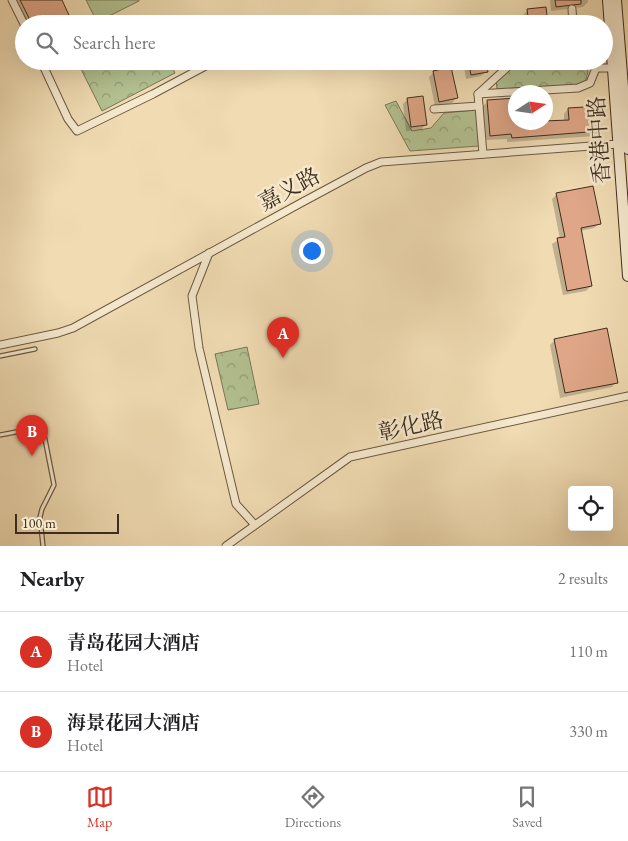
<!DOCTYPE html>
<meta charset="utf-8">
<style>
:root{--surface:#fff;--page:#f6f6f6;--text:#202124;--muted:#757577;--line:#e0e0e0;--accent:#d93025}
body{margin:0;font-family:"EB Garamond","Noto Serif SC",serif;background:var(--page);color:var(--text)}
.controls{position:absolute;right:15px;bottom:15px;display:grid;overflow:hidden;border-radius:5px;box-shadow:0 5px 20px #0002}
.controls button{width:45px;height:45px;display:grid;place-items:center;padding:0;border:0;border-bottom:1px solid var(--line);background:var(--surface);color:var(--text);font:25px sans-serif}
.compass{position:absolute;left:508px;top:85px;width:45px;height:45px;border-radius:50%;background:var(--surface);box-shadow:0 5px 20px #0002;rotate:78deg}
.scale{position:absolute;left:15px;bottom:12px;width:104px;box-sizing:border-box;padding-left:5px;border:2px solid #3f2e1d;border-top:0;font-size:14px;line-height:18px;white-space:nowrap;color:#3f2e1d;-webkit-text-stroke:4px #f5e8cd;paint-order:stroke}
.you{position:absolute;left:311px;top:250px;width:18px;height:18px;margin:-12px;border:4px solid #fff;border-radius:50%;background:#1a73e8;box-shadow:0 0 0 8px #1a73e833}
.badge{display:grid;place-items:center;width:32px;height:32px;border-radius:50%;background:var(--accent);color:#fff;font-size:16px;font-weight:700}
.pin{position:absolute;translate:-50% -41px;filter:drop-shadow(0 1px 2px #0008)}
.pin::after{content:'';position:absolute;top:26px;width:18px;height:15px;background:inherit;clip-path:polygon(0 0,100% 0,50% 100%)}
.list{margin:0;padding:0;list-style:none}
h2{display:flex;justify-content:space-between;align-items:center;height:65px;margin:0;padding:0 20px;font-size:21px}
h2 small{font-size:16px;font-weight:400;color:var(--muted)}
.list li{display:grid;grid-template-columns:32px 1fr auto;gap:15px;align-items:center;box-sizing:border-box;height:80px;padding:0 20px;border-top:1px solid var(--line)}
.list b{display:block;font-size:19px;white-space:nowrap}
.list p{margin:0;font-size:16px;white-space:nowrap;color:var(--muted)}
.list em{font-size:16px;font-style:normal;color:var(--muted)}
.icon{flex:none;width:28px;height:28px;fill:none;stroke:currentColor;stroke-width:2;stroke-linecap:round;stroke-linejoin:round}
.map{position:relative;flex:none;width:628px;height:546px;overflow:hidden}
.search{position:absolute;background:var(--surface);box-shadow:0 5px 20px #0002;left:15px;right:15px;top:15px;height:55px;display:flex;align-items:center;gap:12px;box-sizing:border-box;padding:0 18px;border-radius:28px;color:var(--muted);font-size:19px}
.sheet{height:225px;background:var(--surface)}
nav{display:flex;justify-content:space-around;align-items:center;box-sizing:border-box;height:70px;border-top:1px solid var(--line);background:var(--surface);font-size:14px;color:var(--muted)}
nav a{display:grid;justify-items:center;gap:2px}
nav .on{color:var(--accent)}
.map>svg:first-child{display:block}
.grass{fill:#b3c191;stroke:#797857}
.park{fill:url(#park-crowns);stroke:#797857}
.shadow{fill:#0003}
.building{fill:#dfa687;stroke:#3f2e1d}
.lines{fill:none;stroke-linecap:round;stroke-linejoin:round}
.service-casing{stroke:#6b5942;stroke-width:5.5}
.minor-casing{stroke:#6b5942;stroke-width:9}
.secondary-casing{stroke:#3f2e1d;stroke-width:12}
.service{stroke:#f5e8cd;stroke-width:3}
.minor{stroke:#f5e8cd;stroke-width:7}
.secondary{stroke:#f5e8cd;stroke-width:10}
.labels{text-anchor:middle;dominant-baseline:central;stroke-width:5;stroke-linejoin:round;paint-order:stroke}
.street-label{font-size:22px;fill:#3f2e1d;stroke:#f5e8cd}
</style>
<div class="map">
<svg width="628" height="546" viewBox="0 0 628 546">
<defs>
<pattern id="park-crowns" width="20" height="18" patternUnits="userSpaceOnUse" patternTransform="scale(1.25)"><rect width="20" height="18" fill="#b3c191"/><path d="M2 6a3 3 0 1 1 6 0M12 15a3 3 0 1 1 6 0" fill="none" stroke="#939d76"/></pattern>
</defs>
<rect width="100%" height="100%" fill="#f0dbb2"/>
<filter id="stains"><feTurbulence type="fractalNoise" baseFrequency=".004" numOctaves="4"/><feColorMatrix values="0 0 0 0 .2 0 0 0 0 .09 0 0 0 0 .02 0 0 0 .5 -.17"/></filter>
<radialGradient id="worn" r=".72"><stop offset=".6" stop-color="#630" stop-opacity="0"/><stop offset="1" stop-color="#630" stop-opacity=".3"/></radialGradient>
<!-- grass -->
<path class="grass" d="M86 0H139V1L97 22Z"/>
<!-- park -->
<g class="park">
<path d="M77 61H169L175 73 102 111Z"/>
<path d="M521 61H587L588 72 585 82 578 85 497 89 496 78Z"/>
<path d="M396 101 412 131 431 128 444 113 476 110 479 146 410 151 385 105Z"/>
<path d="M247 347 259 404 228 410 215 354Z"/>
</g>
<!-- shadow -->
<g class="shadow">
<path d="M13 0H60L72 24H25Z"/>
<path d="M550 0H588V2L583 7 551 11Z"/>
<path d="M528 10 547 24H524L523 15Z"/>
<path d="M514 22 515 24H500Z"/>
<path d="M463 61H484L486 71 481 76 466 79Z"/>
<path d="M434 72 456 98 452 103 435 106 429 77Z"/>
<path d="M408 99 425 125 421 130 406 131 403 104Z"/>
<path d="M488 101 516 122H564V114L568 109 600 131 595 136 507 142V139L485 140 483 106Z"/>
<path d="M557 194 599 224 594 228 580 231 591 286 586 291 563 295 552 244 560 239 552 199Z"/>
<path d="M555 340 616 382 612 387 560 398 550 345Z"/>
</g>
<!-- building -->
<g class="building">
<path d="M20 0H62L73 24H32Z"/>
<path d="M555 0H581V4L556 7Z"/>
<path d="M546 7 548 24H529L527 9Z"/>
<path d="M468 61H486L488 72 471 75Z"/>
<path d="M451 67 458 98 439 102 433 71Z"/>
<path d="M423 96 427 125 411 127 407 98Z"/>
<path d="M516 98V122L569 120 568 108 600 106 601 131 512 138 511 134 490 136 487 100Z"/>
<path d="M593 186 601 224 581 228 592 286 567 291 557 238 565 237 556 193Z"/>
<path d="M607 328 618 383 565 393 554 339Z"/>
</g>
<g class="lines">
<!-- service casing -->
<g class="service-casing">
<g id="service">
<path d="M0 356 35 349"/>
<path d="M0 435 37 428 44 434 54 485 42 509 40 517 43 546"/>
</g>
</g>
<!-- minor casing -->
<g class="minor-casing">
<g id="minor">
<path d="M12 0 24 24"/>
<path d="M572 9 573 24"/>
<path d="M41 61 68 119 77 131 153 94 215 61"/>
<path d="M593 61 596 68H616"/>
<path d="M478 94 578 88 590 83 596 68"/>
<path d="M434 109 479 106"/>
<path d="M483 154 478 94 514 61"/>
<path d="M209 253 192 296 199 348 236 504 255 525"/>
<path d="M0 345 58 333 73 328 299 204 366 168 381 162 618 144 620 141"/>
<path d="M226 546 350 457 628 396"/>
</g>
</g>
<!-- secondary casing -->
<g class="secondary-casing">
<g id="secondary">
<path d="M608 0 628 276"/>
<path d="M616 0 628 149"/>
</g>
</g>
<!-- service -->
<use href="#service" class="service"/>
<!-- minor -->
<use href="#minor" class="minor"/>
<!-- secondary -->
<use href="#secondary" class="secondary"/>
</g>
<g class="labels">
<!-- street labels -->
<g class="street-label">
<text transform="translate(599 140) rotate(-94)">香港中路</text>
<text transform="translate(289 189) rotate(-28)">嘉义路</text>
<text transform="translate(411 426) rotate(-12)">彰化路</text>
</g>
</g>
<rect width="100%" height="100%" filter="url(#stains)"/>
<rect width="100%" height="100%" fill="url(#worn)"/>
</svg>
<div class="controls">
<button><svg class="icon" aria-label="locate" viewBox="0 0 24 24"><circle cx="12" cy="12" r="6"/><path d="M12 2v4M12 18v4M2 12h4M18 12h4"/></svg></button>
</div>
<svg class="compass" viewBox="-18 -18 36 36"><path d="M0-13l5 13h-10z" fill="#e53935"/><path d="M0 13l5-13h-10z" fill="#757577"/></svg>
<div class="scale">100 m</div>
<div class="you"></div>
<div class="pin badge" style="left:283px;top:358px">A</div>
<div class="pin badge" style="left:32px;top:456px">B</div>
<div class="search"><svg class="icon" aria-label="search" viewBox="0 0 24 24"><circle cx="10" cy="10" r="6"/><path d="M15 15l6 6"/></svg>Search here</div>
</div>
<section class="sheet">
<h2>Nearby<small>2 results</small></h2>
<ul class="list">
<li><span class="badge">A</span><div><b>青岛花园大酒店</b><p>Hotel</p></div><em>110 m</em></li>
<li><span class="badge">B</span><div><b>海景花园大酒店</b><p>Hotel</p></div><em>330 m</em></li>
</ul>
</section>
<nav>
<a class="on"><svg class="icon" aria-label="map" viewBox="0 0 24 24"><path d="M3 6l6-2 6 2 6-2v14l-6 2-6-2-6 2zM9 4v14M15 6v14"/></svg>Map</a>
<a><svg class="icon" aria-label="directions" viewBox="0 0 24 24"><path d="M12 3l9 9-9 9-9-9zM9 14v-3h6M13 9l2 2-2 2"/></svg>Directions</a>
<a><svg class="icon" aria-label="saved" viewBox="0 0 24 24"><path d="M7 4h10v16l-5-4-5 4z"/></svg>Saved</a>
</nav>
